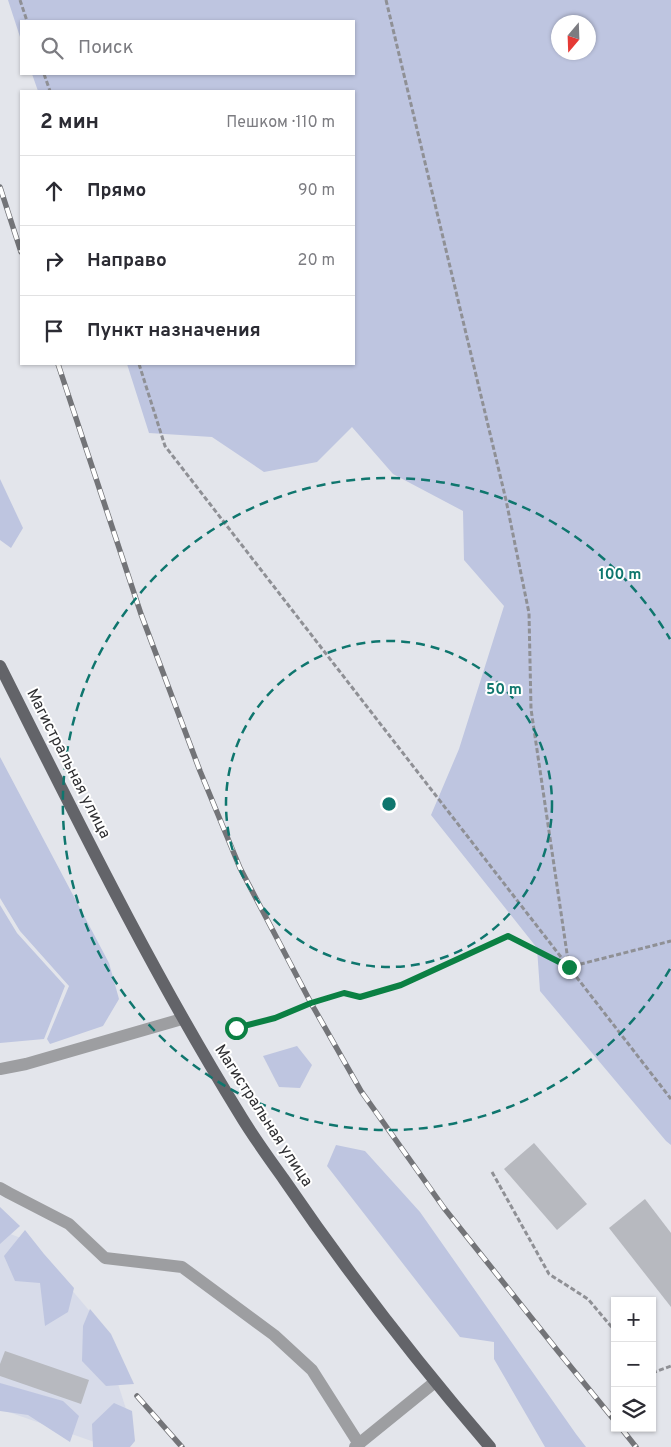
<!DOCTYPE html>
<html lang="ru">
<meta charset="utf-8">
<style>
:root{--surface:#fff;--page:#f7f7f7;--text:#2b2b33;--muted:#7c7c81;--line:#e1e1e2}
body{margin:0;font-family:Overpass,sans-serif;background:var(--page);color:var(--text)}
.controls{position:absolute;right:15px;bottom:15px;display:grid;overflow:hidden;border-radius:0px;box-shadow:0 1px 4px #0004}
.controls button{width:45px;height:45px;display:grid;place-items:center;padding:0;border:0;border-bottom:1px solid var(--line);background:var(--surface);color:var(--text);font:25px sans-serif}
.compass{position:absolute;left:551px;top:15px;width:45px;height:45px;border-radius:50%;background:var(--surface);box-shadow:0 1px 4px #0004;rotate:199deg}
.stop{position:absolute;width:15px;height:15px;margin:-11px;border:4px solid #0b8043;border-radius:50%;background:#fff}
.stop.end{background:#0b8043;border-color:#fff;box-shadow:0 1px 5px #0008}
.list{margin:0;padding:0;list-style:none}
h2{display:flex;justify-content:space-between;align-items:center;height:65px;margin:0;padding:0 20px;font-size:21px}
h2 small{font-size:16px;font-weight:400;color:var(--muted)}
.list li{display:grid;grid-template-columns:32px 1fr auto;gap:15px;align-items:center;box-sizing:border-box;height:70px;padding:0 20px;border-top:1px solid var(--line)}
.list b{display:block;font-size:19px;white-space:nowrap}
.list em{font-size:16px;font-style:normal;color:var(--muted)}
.icon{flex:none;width:28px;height:28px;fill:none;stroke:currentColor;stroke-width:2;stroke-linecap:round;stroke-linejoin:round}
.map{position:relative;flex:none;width:671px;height:1447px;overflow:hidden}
.search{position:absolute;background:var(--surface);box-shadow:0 1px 4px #0004;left:20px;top:20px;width:335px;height:55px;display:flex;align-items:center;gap:12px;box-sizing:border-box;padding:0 18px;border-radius:0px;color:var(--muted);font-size:19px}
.panel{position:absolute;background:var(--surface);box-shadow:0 1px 4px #0004;left:20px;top:90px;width:335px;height:275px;border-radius:0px}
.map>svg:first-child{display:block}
.built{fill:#d7dbe9}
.green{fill:#bec5e0;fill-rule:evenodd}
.building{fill:#b7b9bf}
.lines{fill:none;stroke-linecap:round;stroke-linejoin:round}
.path{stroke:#8f9095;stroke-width:3;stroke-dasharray:5 2.5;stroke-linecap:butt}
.minor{stroke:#9d9ea1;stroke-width:12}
.major{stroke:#636469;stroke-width:12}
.rail-casing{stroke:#737478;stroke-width:5.5}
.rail{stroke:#fff;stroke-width:4;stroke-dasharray:11;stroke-linecap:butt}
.route{stroke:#0b8043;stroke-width:6}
.ring{fill:none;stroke:#0f766e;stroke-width:2.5;stroke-dasharray:9 6}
.labels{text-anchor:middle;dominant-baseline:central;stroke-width:4;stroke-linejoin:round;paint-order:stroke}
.street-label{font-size:16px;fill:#2e2e31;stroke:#fff}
.centre{fill:#0f766e;stroke:#fff;stroke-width:2.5}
.ring-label{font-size:15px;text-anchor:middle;font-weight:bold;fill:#0f766e;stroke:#fff;stroke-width:4;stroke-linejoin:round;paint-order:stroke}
</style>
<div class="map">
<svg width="671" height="1447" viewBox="0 0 671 1447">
<rect width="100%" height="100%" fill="#e3e5eb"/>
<!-- built -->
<path class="built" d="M0 1230 31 1242 98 1321 126 1409 103 1445 0 1409Z"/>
<!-- green -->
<g class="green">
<path d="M8 0H671V1145L666 1141 540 991 537 948 431 815 459 749 504 606 464 560 463 511 393 474 352 427 317 462 264 472 212 437 149 433 127 364H354V91H38L32 74H354V21H21V40ZM558 22H588V52H558Z"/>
<path d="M0 479 23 528 11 548 0 540Z"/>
<path d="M0 757 109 963 119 999 103 1026 50 1044 47 1039 69 986 20 931 0 898Z"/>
<path d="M0 905 17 933 65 986 44 1039 0 1043Z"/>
<path d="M297 1046 312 1065 300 1088 279 1087 263 1056Z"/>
<path d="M336 1145 365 1151 420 1212 576 1434 586 1447H545L494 1359V1342L460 1337 327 1166Z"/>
<path d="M0 1207 20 1226 0 1244Z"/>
<path d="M25 1230 44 1254 74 1288 68 1312 45 1326 40 1283 15 1281 4 1256Z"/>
<path d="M90 1309 111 1334 134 1384 106 1386 82 1361 83 1326Z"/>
<path d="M0 1383 63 1401 79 1416 70 1442 28 1415 0 1411Z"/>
<path d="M114 1403 132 1411 135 1441 130 1447H93L92 1424Z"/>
</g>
<!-- building -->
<g class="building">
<path d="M534 1143 587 1204 557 1230 504 1169Z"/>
<path d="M645 1199 671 1233V1307L609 1228Z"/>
<path d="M5 1351 89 1380 81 1404 0 1376V1364Z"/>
</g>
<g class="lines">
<!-- path -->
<g class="path">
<path d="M20 0 27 21"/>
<path d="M386 0 506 500 529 613 531 709 569 967 671 941"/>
<path d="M44 74 50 91"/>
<path d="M139 364 165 446 671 1099"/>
<path d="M228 1034 236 1028 275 1018 311 1003 344 993 360 997 401 985 508 936 566 966"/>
<path d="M492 1172 549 1274 588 1299 615 1331"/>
<path d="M652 1373 671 1366"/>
</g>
<!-- minor -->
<g class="minor">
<path d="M0 1069 26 1064 182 1019"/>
<path d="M0 1188 9 1193 69 1224 105 1258 182 1267 274 1335 312 1370 359 1444"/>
<path d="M355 1447 435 1382"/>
</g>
<!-- major -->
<path class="major" d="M0 666C76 817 150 969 239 1113 252 1135 268 1157 283 1178 347 1272 416 1361 490 1447"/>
<!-- rail casing -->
<g class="rail-casing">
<g id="rail">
<path d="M0 187 21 252"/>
<path d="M58 364 141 614 200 771 240 868 311 1003 361 1091 444 1208 557 1350 615 1421"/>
<path d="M137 1396 182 1447"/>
<path d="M621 1428 636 1447"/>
</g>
</g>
<!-- rail -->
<use href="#rail" class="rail"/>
</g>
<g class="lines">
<!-- route -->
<path class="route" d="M236 1028 275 1018 311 1003 344 993 360 997 401 985 508 936 569 967"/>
</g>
<!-- distance rings -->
<g class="ring">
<circle cx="389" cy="804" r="163"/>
<path d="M670 969A326 326 0 1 1 670 639"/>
</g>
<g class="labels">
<!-- street labels -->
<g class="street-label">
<text transform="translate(68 764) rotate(63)">Магистральная улица</text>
<text transform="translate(263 1116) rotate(57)">Магистральная улица</text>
</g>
</g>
<circle cx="389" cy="804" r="8" class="centre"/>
<g class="ring-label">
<text x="620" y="579">100 m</text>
<text x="504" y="694">50 m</text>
</g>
</svg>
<div class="controls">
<button>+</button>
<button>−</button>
<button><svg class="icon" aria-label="layers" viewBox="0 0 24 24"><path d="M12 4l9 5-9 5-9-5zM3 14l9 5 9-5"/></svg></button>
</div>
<svg class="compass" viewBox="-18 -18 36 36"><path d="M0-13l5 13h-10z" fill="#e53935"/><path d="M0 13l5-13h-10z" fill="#7c7c81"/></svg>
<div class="stop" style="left:236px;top:1028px"></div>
<div class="stop end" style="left:569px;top:967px"></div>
<div class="search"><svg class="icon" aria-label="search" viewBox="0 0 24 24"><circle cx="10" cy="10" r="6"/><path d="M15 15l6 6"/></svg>Поиск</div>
<section class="panel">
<h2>2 мин<small>Пешком · 110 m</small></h2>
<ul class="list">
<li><svg class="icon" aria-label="ahead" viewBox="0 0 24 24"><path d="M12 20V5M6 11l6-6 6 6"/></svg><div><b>Прямо</b></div><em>90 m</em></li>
<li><svg class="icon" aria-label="right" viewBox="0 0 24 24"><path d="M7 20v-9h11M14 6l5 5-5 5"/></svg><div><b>Направо</b></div><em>20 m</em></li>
<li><svg class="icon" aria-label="arrive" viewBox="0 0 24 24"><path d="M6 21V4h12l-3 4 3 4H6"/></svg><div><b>Пункт назначения</b></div></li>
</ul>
</section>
</div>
